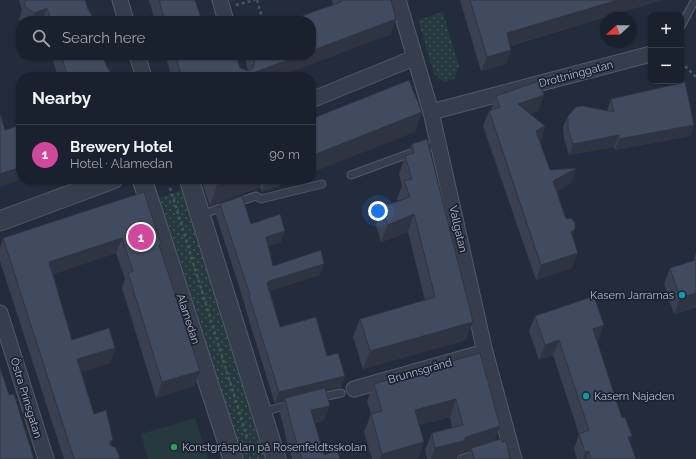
<!DOCTYPE html>
<meta charset="utf-8">
<style>
:root{--surface:#1a212e;--page:#232936;--text:#f1f3f6;--muted:#9fa3aa;--line:#383e4a;--accent:#d93025}
body{margin:0;font-family:Raleway,sans-serif;background:var(--page);color:var(--text)}
.controls{position:absolute;right:12px;top:12px;display:grid;overflow:hidden;border-radius:8px;box-shadow:0 1px 3px #0004}
.controls button{width:36px;height:36px;display:grid;place-items:center;padding:0;border:0;border-bottom:1px solid var(--line);background:var(--surface);color:var(--text);font:20px sans-serif}
.compass{position:absolute;left:600px;top:12px;width:36px;height:36px;border-radius:50%;background:var(--surface);box-shadow:0 1px 3px #0004;rotate:249deg}
.you{position:absolute;left:378px;top:211px;width:14px;height:14px;margin:-10px;border:3px solid #fff;border-radius:50%;background:#1a73e8;box-shadow:0 0 0 6px #1a73e833}
.badge{display:grid;place-items:center;width:26px;height:26px;border-radius:50%;background:var(--accent);color:#fff;font-size:13px;font-weight:700}
.pin{position:absolute;translate:-50% -50%;border:2px solid #fff;box-shadow:0 1px 4px #0006}
.list{margin:0;padding:0;list-style:none}
h2{display:flex;justify-content:space-between;align-items:center;height:52px;margin:0;padding:0 16px;font-size:17px}
h2 small{font-size:13px;font-weight:400;color:var(--muted)}
.list li{display:grid;grid-template-columns:26px 1fr auto;gap:12px;align-items:center;box-sizing:border-box;height:60px;padding:0 16px;border-top:1px solid var(--line)}
.list b{display:block;font-size:15px;white-space:nowrap}
.list p{margin:0;font-size:13px;white-space:nowrap;color:var(--muted)}
.list em{font-size:13px;font-style:normal;color:var(--muted)}
.icon{flex:none;width:22px;height:22px;fill:none;stroke:currentColor;stroke-width:2;stroke-linecap:round;stroke-linejoin:round}
.map{position:relative;flex:none;width:696px;height:459px;overflow:hidden}
.search{position:absolute;background:var(--surface);box-shadow:0 1px 3px #0004;left:16px;top:16px;width:300px;height:44px;display:flex;align-items:center;gap:10px;box-sizing:border-box;padding:0 14px;border-radius:16px;color:var(--muted);font-size:15px}
.panel{position:absolute;background:var(--surface);box-shadow:0 1px 3px #0004;left:16px;top:72px;width:300px;height:112px;border-radius:16px}
.map>svg:first-child{display:block}
.grass{fill:url(#grass-dots)}
.pitch{fill:#25393e}
.lines{fill:none;stroke-linecap:round;stroke-linejoin:round}
.service-casing{stroke:#525968;stroke-width:9}
.minor-casing{stroke:#525968;stroke-width:17}
.tertiary-casing{stroke:#525968;stroke-width:21}
.path{stroke:#42565b;stroke-width:2.5;stroke-dasharray:3 3;stroke-linecap:butt}
.service{stroke:#363e4d;stroke-width:7}
.minor{stroke:#363e4d;stroke-width:15}
.tertiary{stroke:#363e4d;stroke-width:19}
.wall{fill:#384052}
.shaded-wall{fill:#2e3442}
.building{fill:#414b5f;stroke:#2e3442}
.culture-dot{fill:#0f9aa8;stroke:#1c2332;stroke-width:1.5}
.leisure-dot{fill:#2e9e5b;stroke:#1c2332;stroke-width:1.5}
.labels{text-anchor:middle;dominant-baseline:central;stroke-width:3.5;stroke-linejoin:round;paint-order:stroke}
.street-label{font-size:11px;fill:#b2b9c8;stroke:#1c2332}
.poi-label{font-size:11px;fill:#b2b9c8;stroke:#1c2332;text-anchor:start}
</style>
<div class="map">
<svg width="696" height="459" viewBox="0 0 696 459">
<defs>
<pattern id="grass-dots" width="8" height="8" patternUnits="userSpaceOnUse"><rect width="8" height="8" fill="#25393e"/><path d="M2 2h.1M6 6h.1" fill="none" stroke="#425458" stroke-width="1.8" stroke-linecap="round"/></pattern>
</defs>
<rect width="100%" height="100%" fill="#232c3d"/>
<!-- grass -->
<g class="grass">
<path d="M443 12 459 67 454 79 444 82 434 74 418 20Z"/>
<path d="M185 189 267 459H239L156 199Z"/>
</g>
<!-- pitch -->
<path class="pitch" d="M195 418 208 459H148L141 434Z"/>
<g class="lines">
<!-- service casing -->
<g class="service-casing">
<g id="service">
<path d="M681 26 695 0"/>
<path d="M351 175 438 143"/>
<path d="M200 215 256 196 261 199 322 184"/>
<path d="M318 398 341 393"/>
<path d="M261 412 290 405"/>
<path d="M461 459 477 454"/>
</g>
</g>
<!-- minor casing -->
<g class="minor-casing">
<g id="minor">
<path d="M120 0 126 21"/>
<path d="M220 0 226 21"/>
<path d="M398 0 431 112 485 352 514 459"/>
<path d="M137 55 144 77"/>
<path d="M311 100 414 58"/>
<path d="M431 112 651 54"/>
<path d="M0 313 46 459"/>
<path d="M354 389 485 352"/>
</g>
</g>
<!-- tertiary casing -->
<g class="tertiary-casing">
<g id="tertiary">
<path d="M142 179 233 459"/>
<path d="M189 179 276 459"/>
<path d="M0 221 113 179"/>
</g>
</g>
<!-- path -->
<g class="path">
<path d="M257 0 263 21"/>
<path d="M236 5 255 0"/>
<path d="M681 62 696 77"/>
<path d="M170 188 247 437"/>
</g>
<!-- service -->
<use href="#service" class="service"/>
<!-- minor -->
<use href="#minor" class="minor"/>
<!-- tertiary -->
<use href="#tertiary" class="tertiary"/>
</g>
<!-- wall -->
<g class="wall">
<path d="M19 0H85L88 9 93 21H21L19 20 22 10Z"/>
<path d="M149 0H195L202 21H155Z"/>
<path d="M332 0H391V34L277 77H172L165 55H213V56L240 68 248 71 244 55H311L333 5Z"/>
<path d="M460 0H662L510 46 506 64 481 71Z"/>
<path d="M51 55H103L106 65 112 77H58Z"/>
<path d="M544 95 538 111 530 114 545 126 540 141 550 170 571 183 557 191 566 219 575 229 572 237V268L536 280 483 126 489 111 491 110 496 96Z"/>
<path d="M611 99 694 125 690 136 615 150 614 147 569 155 564 139 563 127 568 116 607 110Z"/>
<path d="M412 144 466 340 363 369 353 337 360 319 425 300 408 232 381 242 376 225 382 207 398 201 397 199 402 186 399 174 405 156 408 155Z"/>
<path d="M201 179H296L262 192 260 187 210 206Z"/>
<path d="M144 192 161 244 160 248 200 371 194 386 156 398 122 288 125 279 116 253 53 274 72 340 115 348 110 363 81 372 94 414 111 446 120 459H64L0 261V248L3 238Z"/>
<path d="M220 204 251 224 281 242 268 246 273 266 320 275 270 291 280 327 327 356 345 376 341 387 326 391 324 420 315 423 324 455 340 459H292L287 442 280 413 284 401 275 404 245 307V305L216 215Z"/>
<path d="M696 253V307L674 314 664 284 670 268 693 261Z"/>
<path d="M535 316 598 341H597L622 418 632 436 630 441 636 459H577L574 449 579 434 553 355 539 360 529 331Z"/>
<path d="M480 353 500 426 494 441 502 442 510 459H467L470 451 460 454 456 459H427L425 450 432 433 452 428 450 417 419 425 424 442 418 459H372L364 432 371 414 367 401 374 384Z"/>
</g>
<!-- shaded-wall -->
<g class="shaded-wall">
<path d="M230 0H237L230 2Z"/>
<path d="M618 0H662L501 48 507 33Z"/>
<path d="M47 8 42 21H31L34 13Z"/>
<path d="M396 19 391 34 277 77H242L301 55H311V51Z"/>
<path d="M511 50 506 64 481 71 487 57Z"/>
<path d="M544 95 538 111 512 120 518 104Z"/>
<path d="M422 112 415 132 311 173V156Z"/>
<path d="M694 125 690 136 615 150 619 139Z"/>
<path d="M545 126 539 141 536 131Z"/>
<path d="M619 135 614 147 569 155 573 144Z"/>
<path d="M21 167V179H22L0 187V174Z"/>
<path d="M577 168 571 183 548 197 553 181Z"/>
<path d="M236 179H263L260 187 210 206 217 186Z"/>
<path d="M267 179H296L262 192Z"/>
<path d="M414 214 408 232 381 242 388 225Z"/>
<path d="M575 229 570 244 571 232Z"/>
<path d="M285 231 281 242 262 248 266 237Z"/>
<path d="M122 238 116 253 43 277 49 262Z"/>
<path d="M578 253 572 268 536 280 541 265Z"/>
<path d="M324 264 320 275 265 292 267 283 269 281Z"/>
<path d="M696 293V306L674 314 680 298Z"/>
<path d="M473 322 466 340 363 369 370 351Z"/>
<path d="M604 325 598 341 587 344 593 329Z"/>
<path d="M559 340 553 355 539 360 545 345Z"/>
<path d="M115 348 110 363 71 375 77 359Z"/>
<path d="M200 371 194 386 156 398 162 382Z"/>
<path d="M345 376 341 387 286 401 285 398 284 401 275 404 279 392Z"/>
<path d="M456 399 450 417 409 428 415 410Z"/>
<path d="M330 406 324 420 305 425 311 410Z"/>
<path d="M500 426 493 444 471 448 470 451 460 454 456 459H431L435 448 466 437Z"/>
<path d="M632 436 626 451 628 437Z"/>
<path d="M113 439 108 454 110 442Z"/>
<path d="M424 442 418 459H380L382 454Z"/>
<path d="M589 451 586 459H583L585 452Z"/>
</g>
<!-- building -->
<g class="building">
<path d="M26 0H85L88 9 91 14 93 21H51L47 8 34 13 24 5Z"/>
<path d="M159 0H195L202 21H165Z"/>
<path d="M341 0H391L396 19 311 51V21H288L341 2Z"/>
<path d="M470 0H618L507 33 511 50 487 57Z"/>
<path d="M61 55H103L106 65 109 70 112 77H68Z"/>
<path d="M175 55H213V56L215 55H236L240 68 248 71 253 68 255 60 254 55H301L242 77H182Z"/>
<path d="M409 80 422 112 311 156V119Z"/>
<path d="M539 81 544 95 518 104 545 126 536 131 550 170 577 168 553 181 566 219 571 218 575 223V229L571 232 578 253 541 265 489 111 500 107 496 96Z"/>
<path d="M685 82 694 125 619 139V135L573 144 568 128V116L576 107 582 106 614 112 611 99Z"/>
<path d="M0 114 5 130 21 125V167L0 174Z"/>
<path d="M427 139 473 322 370 351 360 319 435 297 414 214 388 225 382 207 410 197 404 181 412 179 405 156 414 153 412 144Z"/>
<path d="M215 179H236L217 186Z"/>
<path d="M144 192 161 244 159 245 200 371 162 382 128 273 133 271 122 238 49 262 72 340 109 328 115 348 77 359 94 414 106 410 113 439 110 442V445L116 448 120 459H74L3 238Z"/>
<path d="M242 196 251 224 280 214 285 231 266 237 273 266 321 250 324 264 269 281 267 283 280 327 316 317 327 356 338 353 345 376 279 392 249 296 250 295 220 204Z"/>
<path d="M696 260V293L680 298 670 268Z"/>
<path d="M594 296 604 325 593 329 622 418 625 417 632 436 628 437 636 459H591L589 451 585 452 579 434 589 430 559 340 545 345 535 316Z"/>
<path d="M480 353 500 426 466 437 463 441 435 448 432 433 463 425 456 399 415 410 424 442 382 454 371 414 382 411 374 384Z"/>
<path d="M0 367 9 395 14 394 34 459H0Z"/>
<path d="M325 388 330 406 311 410 324 455 337 450 340 459H302L292 427 285 398Z"/>
<path d="M501 439 502 442 506 441 510 459H474L471 448Z"/>
</g>
<!-- markers -->
<g class="culture-dot">
<circle cx="682" cy="295" r="4"/>
<circle cx="586" cy="396" r="4"/>
</g>
<circle class="leisure-dot" cx="174" cy="447" r="4"/>
<g class="labels">
<!-- street labels -->
<g class="street-label">
<text transform="translate(576 74) rotate(-15)">Drottninggatan</text>
<text transform="translate(458 229) rotate(77)">Vallgatan</text>
<text transform="translate(188 319) rotate(72)">Alamedan</text>
<text transform="translate(420 371) rotate(-16)">Brunnsgränd</text>
<text transform="translate(26 398) rotate(73)">Östra Prinsgatan</text>
</g>
<!-- poi labels -->
<g class="poi-label">
<text x="674" y="295" text-anchor="end">Kasern Jarramas</text>
<text x="594" y="396">Kasern Najaden</text>
<text x="182" y="447">Konstgräsplan på Rosenfeldtsskolan</text>
</g>
</g>
</svg>
<div class="controls">
<button>+</button>
<button>−</button>
</div>
<svg class="compass" viewBox="-18 -18 36 36"><path d="M0-13l5 13h-10z" fill="#e53935"/><path d="M0 13l5-13h-10z" fill="#9fa3aa"/></svg>
<div class="you"></div>
<div class="pin badge" style="left:141px;top:237px;background:#d1479c">1</div>
<div class="search"><svg class="icon" aria-label="search" viewBox="0 0 24 24"><circle cx="10" cy="10" r="6"/><path d="M15 15l6 6"/></svg>Search here</div>
<section class="panel">
<h2>Nearby<small></small></h2>
<ul class="list">
<li><span class="badge" style="background:#d1479c">1</span><div><b>Brewery Hotel</b><p>Hotel · Alamedan</p></div><em>90 m</em></li>
</ul>
</section>
</div>
